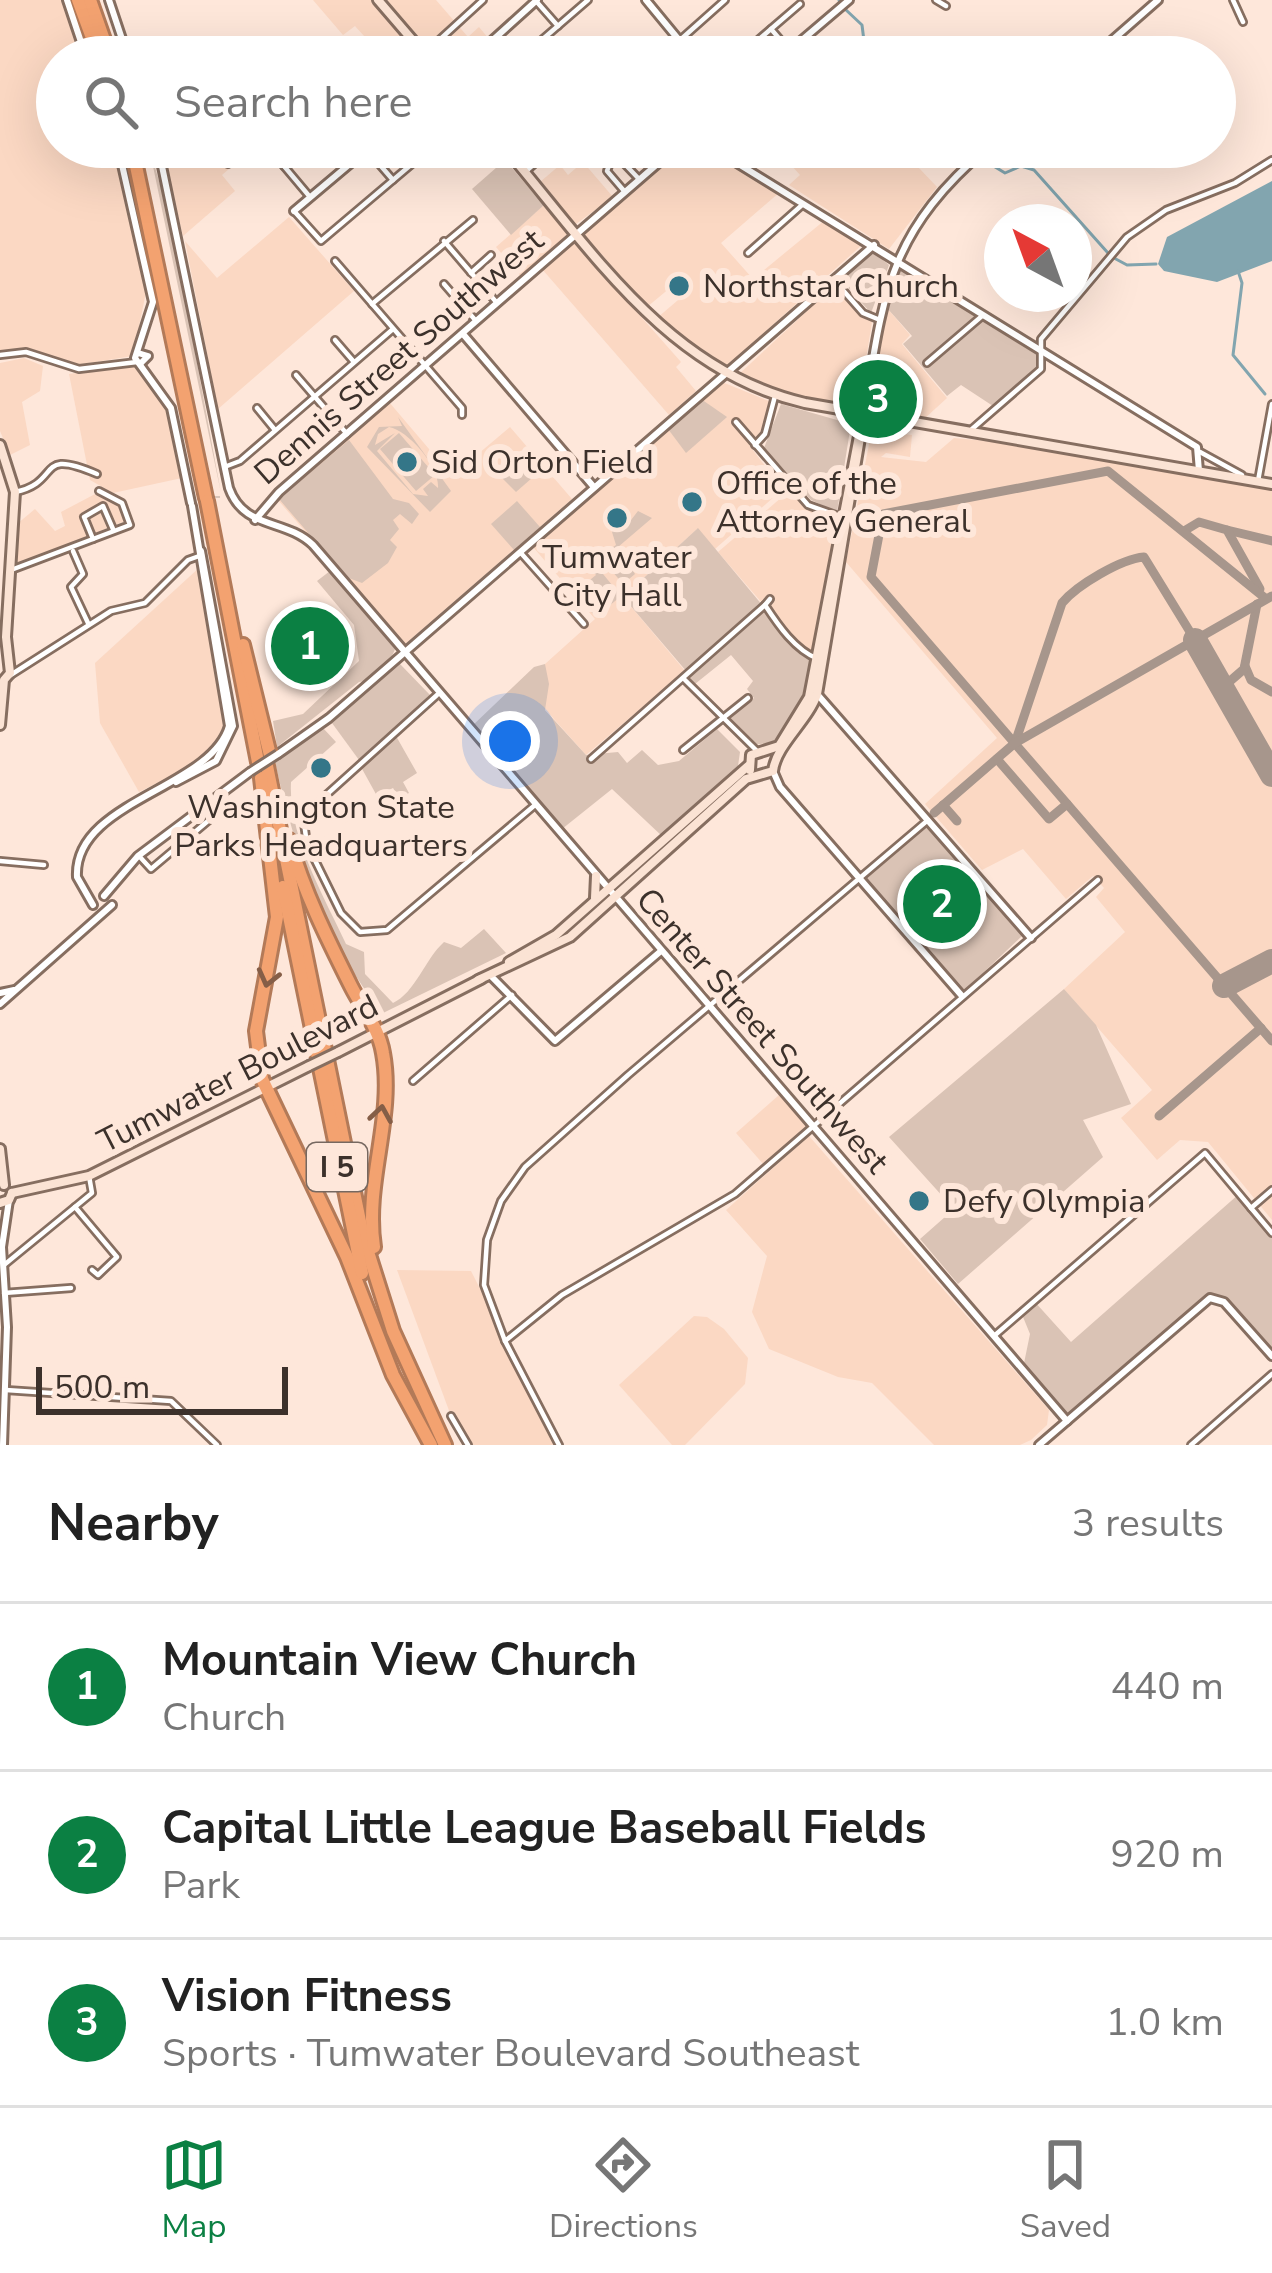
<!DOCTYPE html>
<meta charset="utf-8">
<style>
:root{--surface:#fff;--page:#f6f6f6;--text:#222;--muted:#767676;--line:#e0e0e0;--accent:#0b8043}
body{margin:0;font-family:"Nunito Sans",sans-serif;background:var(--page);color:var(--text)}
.compass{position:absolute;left:984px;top:204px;width:108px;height:108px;border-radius:50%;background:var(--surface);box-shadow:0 12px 48px #0002;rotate:319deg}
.scale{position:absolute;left:36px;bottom:30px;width:252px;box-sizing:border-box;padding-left:12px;border:6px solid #3c312b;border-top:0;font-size:33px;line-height:42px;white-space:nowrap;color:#3c312b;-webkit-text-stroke:9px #fee7da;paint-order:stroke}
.you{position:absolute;left:510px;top:741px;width:42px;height:42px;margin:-30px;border:9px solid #fff;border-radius:50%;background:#1a73e8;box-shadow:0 0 0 18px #1a73e833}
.badge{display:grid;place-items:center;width:78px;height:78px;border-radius:50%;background:var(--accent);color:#fff;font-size:39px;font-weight:700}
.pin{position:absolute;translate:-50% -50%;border:6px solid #fff;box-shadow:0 3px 12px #0006}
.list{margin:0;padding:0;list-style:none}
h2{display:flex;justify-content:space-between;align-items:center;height:156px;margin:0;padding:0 48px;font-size:51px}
h2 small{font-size:39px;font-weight:400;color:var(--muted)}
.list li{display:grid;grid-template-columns:78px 1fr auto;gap:36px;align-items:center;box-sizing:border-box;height:168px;padding:0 48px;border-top:3px solid var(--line)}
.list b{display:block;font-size:45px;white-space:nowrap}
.list p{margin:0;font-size:39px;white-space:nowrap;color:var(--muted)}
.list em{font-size:39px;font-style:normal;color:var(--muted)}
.icon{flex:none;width:66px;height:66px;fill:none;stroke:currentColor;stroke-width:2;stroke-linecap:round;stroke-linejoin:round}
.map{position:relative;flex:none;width:1272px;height:1445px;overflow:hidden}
.search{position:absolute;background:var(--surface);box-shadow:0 12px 48px #0002;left:36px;right:36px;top:36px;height:132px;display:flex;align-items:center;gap:30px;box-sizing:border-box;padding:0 42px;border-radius:66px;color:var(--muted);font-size:45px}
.sheet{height:660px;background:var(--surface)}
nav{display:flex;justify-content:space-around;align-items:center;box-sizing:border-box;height:168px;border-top:3px solid var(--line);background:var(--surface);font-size:33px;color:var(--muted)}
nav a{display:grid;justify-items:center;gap:6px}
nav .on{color:var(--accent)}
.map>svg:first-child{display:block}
.built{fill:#fbd8c3}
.green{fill:#dac3b5;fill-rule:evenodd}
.water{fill:#82a5af}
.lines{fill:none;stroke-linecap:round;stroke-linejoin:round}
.stream{stroke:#82a5af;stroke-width:3}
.taxiway{stroke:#a7968c;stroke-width:9}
.runway{stroke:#a7968c;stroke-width:24}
.motorway-tunnel{stroke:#d7c3b7;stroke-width:12;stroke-dasharray:12 6;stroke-linecap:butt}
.minor-casing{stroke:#866e60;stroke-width:10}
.tertiary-casing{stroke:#866e60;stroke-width:12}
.secondary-casing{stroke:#866e60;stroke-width:14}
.motorway-casing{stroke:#b37a58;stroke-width:18}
.minor{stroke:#fff;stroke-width:4.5}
.tertiary{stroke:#fff;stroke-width:6}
.secondary{stroke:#fbe3d4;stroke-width:8}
.motorway{stroke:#f3a270;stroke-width:12}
.tertiary-bridge-casing{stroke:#866e60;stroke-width:12;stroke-linecap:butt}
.secondary-bridge-casing{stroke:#866e60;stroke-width:14;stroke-linecap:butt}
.tertiary-bridge{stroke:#fff;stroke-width:6}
.secondary-bridge{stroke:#fbe3d4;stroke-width:8}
.oneway{stroke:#855e47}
.poi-dot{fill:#347688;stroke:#fee7da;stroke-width:4.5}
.labels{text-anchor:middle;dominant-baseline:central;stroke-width:12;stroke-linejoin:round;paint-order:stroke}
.shield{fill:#fee7da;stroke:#766860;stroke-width:3}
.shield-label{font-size:30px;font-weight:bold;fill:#3c312b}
.poi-label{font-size:33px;fill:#3c312b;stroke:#fee7da;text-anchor:start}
.street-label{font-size:33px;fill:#3c312b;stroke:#fee7da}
</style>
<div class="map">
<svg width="1272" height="1445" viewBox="0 0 1272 1445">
<rect width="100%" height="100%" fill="#fee7da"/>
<!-- built -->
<g class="built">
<path d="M0 0H64L84 57H57V147H115L146 292 133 356 76 365 29 348 0 351Z"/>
<path d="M313 0H371L420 57H383L355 26 343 35Z"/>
<path d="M385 0H436L468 37 479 27 489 39 470 56 460 45 453 52 457 57H434Z"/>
<path d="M162 147H230L234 152 225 160 230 168 222 175 235 191 183 236Z"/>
<path d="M684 147H702L780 192 721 243 753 279 825 220 863 244 727 366 695 350 657 318 691 289 682 278 647 307 583 233Z"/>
<path d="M775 147H817L825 156 835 147H899L937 187 889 249 789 185 800 175Z"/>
<path d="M583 162 613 197 576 224 540 182 560 165 568 175Z"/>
<path d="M544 205 572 237 523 279 496 247Z"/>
<path d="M289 217 354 291 218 409 185 241 217 278Z"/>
<path d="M575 242 681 362 676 367 696 391 669 415 542 269Z"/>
<path d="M835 285 872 322 859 403 854 407 779 392 738 375Z"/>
<path d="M887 308 910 335 902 344 947 398 924 419 870 409Z"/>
<path d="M24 358 43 366 40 391 22 402 30 445 10 455 0 431V363Z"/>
<path d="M134 364 165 405 182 478 113 493 90 480 69 374Z"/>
<path d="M722 382 769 401 761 433 749 445 783 489 715 549 697 529 623 597 685 671 586 755 545 709V664L595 619 533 547Z"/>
<path d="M389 402 452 476 510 427 572 499 404 645 277 499Z"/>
<path d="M873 424 887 426 885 440 895 433 912 435 910 457 886 453 881 457 926 462 954 438 988 441 1272 490V1220L1208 1142 1180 1140 1157 1160 1121 1118 1152 1090 1064 989 1125 932 1096 897 1104 888 1093 876 1066 899 1023 849 982 870 925 804 997 738 846 562Z"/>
<path d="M789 491 836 522 813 662 718 552Z"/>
<path d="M97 493 115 499 125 521 16 565 17 524 35 509 55 531 65 526 61 512Z"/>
<path d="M200 567 225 714 221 737 198 763 139 792 100 723 95 663Z"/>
<path d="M779 1095 807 1126 764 1165 736 1133Z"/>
<path d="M809 1136 1049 1410 1047 1425 1031 1440 1020 1445H934L872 1383 838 1377 769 1349 752 1312 767 1256 726 1210Z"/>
<path d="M397 1270 471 1271 559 1445H468L451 1416Z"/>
<path d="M694 1316 707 1317 724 1329 748 1358 745 1384 685 1445H672L619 1385Z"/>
</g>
<!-- green -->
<g class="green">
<path d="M149 147 171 222 221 493Z"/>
<path d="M505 160 544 205 511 235 472 189Z"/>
<path d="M872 251 889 265 871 313 840 279Z"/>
<path d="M904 269 1038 351 1040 367 993 406 961 385 947 396 903 344 912 336 887 308 896 271Z"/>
<path d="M701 399 727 417 686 453 668 429Z"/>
<path d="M781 404 851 424 837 512 811 500 764 448Z"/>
<path d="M398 417 451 491 430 512 367 447 379 427 402 426ZM389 427C409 431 440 467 438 488L431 482 423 489 428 496 413 494 377 451 395 433 375 445 378 434Z"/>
<path d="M399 433 435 475 416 491 380 449Z"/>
<path d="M349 440 393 499 409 503 419 514 412 524 400 514 393 520 399 529 390 540 397 547 388 563 362 583 346 577 279 499Z"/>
<path d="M516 458 540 471 516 492 492 468Z"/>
<path d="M517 501 540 527 514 550 491 524Z"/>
<path d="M638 511 652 518 618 547 635 574 623 584 600 557 616 545 612 532 618 524H628Z"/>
<path d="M698 528 763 606 687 672 623 597Z"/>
<path d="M594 563 621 596 596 617 574 593 596 575 590 567Z"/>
<path d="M330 571 395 649C390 663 375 681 359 682L277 747 273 721 303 714 359 661 354 625 317 581Z"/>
<path d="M763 610 812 664 804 702 777 742 752 745 729 719 754 698 747 689 753 681 731 655 695 684 688 676Z"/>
<path d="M399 663 431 696 359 760 332 723Z"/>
<path d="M545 664 549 684 545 710 586 755 618 752 627 763 642 750 658 765 679 761 717 729 740 752 737 773 663 837 612 789 562 829 471 727 534 667Z"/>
<path d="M323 728 336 742 291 782C288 836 324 896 346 944L364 952 365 974 393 1003C415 993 425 959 444 942L461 948 484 929 506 953 383 1013C325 944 294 848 275 762Z"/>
<path d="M396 736 417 773 403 782 409 793 399 798 393 788 377 796 361 767Z"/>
<path d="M928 822 1023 935 965 990 863 878Z"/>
<path d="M1064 989 1096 1025 1131 1104 1083 1120 1103 1157 958 1284 920 1239 954 1209 889 1137Z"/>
<path d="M1239 1194 1272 1232V1356L1224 1302 1213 1298 1067 1421 1023 1368 1030 1334 1021 1312 1034 1301 1071 1342Z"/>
</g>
<!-- water -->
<path class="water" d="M1272 181V261L1217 282 1164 271 1158 264 1167 237Z"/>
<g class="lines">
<!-- stream -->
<g class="stream">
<path d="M839 0 840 3"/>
<path d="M845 9 862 25 866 57"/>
<path d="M974 147 976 151"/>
<path d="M982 159 1005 173 1021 166 1034 170 1108 253"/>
<path d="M1114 258 1127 265 1156 264"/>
<path d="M1238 271 1242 283 1233 355 1265 394"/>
</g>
<!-- taxiway -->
<g class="taxiway">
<path d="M1227 530 1272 541"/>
<path d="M1184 531 1199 522 1227 530 1260 589"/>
<path d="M1265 598 1108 471 883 514 871 577 1272 1041"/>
<path d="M1245 666 1251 680 1272 692"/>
<path d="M1228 698 1229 682 1244 669 1257 604"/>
<path d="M1015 743 1062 603C1077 585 1121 559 1144 557L1195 640"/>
<path d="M997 759 1049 819 1067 804"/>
<path d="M943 805 957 821"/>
<path d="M934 813 1015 743 1272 596"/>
<path d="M1159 1116 1261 1028"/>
</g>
<!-- runway -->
<g class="runway">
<path d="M1195 640 1272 775"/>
<path d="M1224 986 1272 961"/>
</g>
<!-- motorway-tunnel -->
<path class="motorway-tunnel" d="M214 496V498"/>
<!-- minor casing -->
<g class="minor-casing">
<g id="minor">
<path d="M936 0 946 6"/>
<path d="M1233 0 1243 22"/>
<path d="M536 1 558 26"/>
<path d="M771 29 789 50"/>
<path d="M743 53 800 4"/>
<path d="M424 54 483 0"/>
<path d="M522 57 588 0"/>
<path d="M661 57 725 0"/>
<path d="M268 147 310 197"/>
<path d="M367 150 393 180"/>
<path d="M228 164 248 147"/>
<path d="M284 166 307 147"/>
<path d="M525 172 554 147"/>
<path d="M625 192 607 171 611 160 620 159 639 179"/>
<path d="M294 211 321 241 432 147"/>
<path d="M444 241 497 303"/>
<path d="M748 253 802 205"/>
<path d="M335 261 462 408V415"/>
<path d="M471 273 491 255"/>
<path d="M834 280 863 313 880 320"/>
<path d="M444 284 476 321"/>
<path d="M372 304 473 220"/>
<path d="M335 340 354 362"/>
<path d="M0 355 26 352 79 369 137 362"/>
<path d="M927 363 982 316"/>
<path d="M296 375 347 434"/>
<path d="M257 408 275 430"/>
<path d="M736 422 808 505 844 518"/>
<path d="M972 429 1041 369V339L1127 237 1166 210 1235 183 1272 160"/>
<path d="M755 445 765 434 775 396"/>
<path d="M1200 452 1242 475"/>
<path d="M227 466 240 461 393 329"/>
<path d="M1258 481 1272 404"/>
<path d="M15 492C63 482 34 447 97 474"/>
<path d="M93 539 84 517 103 506 113 529"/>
<path d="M73 551 83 574 71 587 88 623"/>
<path d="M520 552 584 624"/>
<path d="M11 570 130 525 122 503 99 491"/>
<path d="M770 599 765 605C778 625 795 650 818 659"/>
<path d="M9 676 111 611 145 603 188 560 202 555"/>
<path d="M685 680 757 751"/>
<path d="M437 695 303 816 307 844 341 913 360 932 387 930 535 805"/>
<path d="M683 750 748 698"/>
<path d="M591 759 765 605"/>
<path d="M140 857 151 869 221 810"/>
<path d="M0 861 44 865"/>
<path d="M413 1081 512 995"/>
<path d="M75 1207 117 1257 98 1275 92 1270"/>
<path d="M1251 1208 1272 1190"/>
<path d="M4 1265 92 1193 89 1176"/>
<path d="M4 1293 71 1288"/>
<path d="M994 1336 1205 1153 1272 1233"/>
<path d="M505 1341 562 1295 735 1194 1098 880"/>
<path d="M6 1390 171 1401 217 1445"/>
<path d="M451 1416 468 1445"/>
<path d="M559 1445 505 1341 484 1285 487 1240 501 1201 525 1167 628 1075 928 820"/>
<path d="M1191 1445 1272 1374"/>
</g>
</g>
<!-- tertiary casing -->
<g class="tertiary-casing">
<g id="tertiary">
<path d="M67 0 86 57"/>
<path d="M109 0 128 57"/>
<path d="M646 0 693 57"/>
<path d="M474 57 537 0"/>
<path d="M782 57 849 0"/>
<path d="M1093 57 1158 0"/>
<path d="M118 147 153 302 135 358 171 408 191 503"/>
<path d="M158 147 229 488C244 530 285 518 313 545L1067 1421"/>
<path d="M711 147 1197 447 1199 471"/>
<path d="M294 211 370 147"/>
<path d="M463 334 593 486"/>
<path d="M138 353 148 356 140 364"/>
<path d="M864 413C884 290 889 232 988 147"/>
<path d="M255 520 279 492 677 147"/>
<path d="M817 694 1031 938"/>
<path d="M278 754 329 718 874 245"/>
<path d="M773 771 780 787 962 996"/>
<path d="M176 782 216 761 233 726 201 551"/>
<path d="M104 896 138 856 250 772"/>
<path d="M93 905 77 877C73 801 211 789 229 726L192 506"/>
<path d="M490 975 555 1041 661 951"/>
<path d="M0 993 14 990"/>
<path d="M0 1004 112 905"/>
<path d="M3 1445 7 1327 2 1247 9 1200"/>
<path d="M1039 1445 1210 1298 1224 1302 1272 1356"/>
</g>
</g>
<!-- secondary casing -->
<g class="secondary-casing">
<g id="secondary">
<path d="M378 0 427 57"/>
<path d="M504 147C591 249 667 371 805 403L1272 484"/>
<path d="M0 445 15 492 6 637 10 673 4 680 0 725"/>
<path d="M750 770 751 755 779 746 809 697 863 415"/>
<path d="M595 898 596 876"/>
<path d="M509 962 556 935 748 766"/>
<path d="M478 980 570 937 746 779 773 771C776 745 808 721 817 694L864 414"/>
<path d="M338 1052 481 979"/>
<path d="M0 1149 4 1185"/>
<path d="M12 1193 89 1176 309 1066"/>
<path d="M0 1203 9 1200 12 1193"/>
</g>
</g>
<!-- motorway casing -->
<g class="motorway-casing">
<g id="motorway">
<path d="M78 0 99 57"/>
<path d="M90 0 110 57"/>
<path d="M132 147 206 498"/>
<path d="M207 501 258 762"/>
<path d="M243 645 270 755"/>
<path d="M267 766 363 1236 393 1331 445 1445"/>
<path d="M261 778 277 917 256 1031 262 1079 347 1257 393 1375 431 1445"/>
<path d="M289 840C304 892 327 938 351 986 362 1008 379 1028 383 1053 395 1117 364 1182 374 1247"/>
<path d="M283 887 362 1273"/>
</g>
</g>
<!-- minor -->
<use href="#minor" class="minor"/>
<!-- tertiary -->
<use href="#tertiary" class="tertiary"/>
<!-- secondary -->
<use href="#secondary" class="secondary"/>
<!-- motorway -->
<use href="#motorway" class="motorway"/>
<!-- tertiary-bridge casing -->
<g class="tertiary-bridge-casing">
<path id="tertiary-bridge" d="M250 772 278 754"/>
</g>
<!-- secondary-bridge casing -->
<g class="secondary-bridge-casing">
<path id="secondary-bridge" d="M309 1066 338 1052"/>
</g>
<!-- tertiary-bridge -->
<use href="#tertiary-bridge" class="tertiary-bridge"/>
<!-- secondary-bridge -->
<use href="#secondary-bridge" class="secondary-bridge"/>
</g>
<!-- one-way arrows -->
<defs><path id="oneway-chevron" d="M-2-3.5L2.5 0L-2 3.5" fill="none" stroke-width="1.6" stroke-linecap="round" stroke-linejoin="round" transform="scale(3)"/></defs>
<g class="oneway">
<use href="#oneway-chevron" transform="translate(268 978) rotate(104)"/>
<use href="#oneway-chevron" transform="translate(381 1114) rotate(-81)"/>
</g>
<!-- markers -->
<g class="poi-dot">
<circle cx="679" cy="286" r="12"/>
<circle cx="407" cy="462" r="12"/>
<circle cx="692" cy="502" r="12"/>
<circle cx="617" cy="518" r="12"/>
<circle cx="321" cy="768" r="12"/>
<circle cx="919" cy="1201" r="12"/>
</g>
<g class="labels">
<!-- shield labels -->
<rect class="shield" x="307" y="1143" width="60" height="48" rx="9"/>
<g class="shield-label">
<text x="337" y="1167">I 5</text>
</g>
<!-- poi labels -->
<g class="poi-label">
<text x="703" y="286">Northstar Church</text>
<text x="431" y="462">Sid Orton Field</text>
<text x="716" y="483">Office of the<tspan x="716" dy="38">Attorney General</tspan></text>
<text x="617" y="557" text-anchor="middle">Tumwater<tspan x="617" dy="38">City Hall</tspan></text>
<text x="321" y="807" text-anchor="middle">Washington State<tspan x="321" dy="38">Parks Headquarters</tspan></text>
<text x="943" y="1201">Defy Olympia</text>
</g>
<!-- street labels -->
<g class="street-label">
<text transform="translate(399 357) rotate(-41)">Dennis Street Southwest</text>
<text transform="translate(762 1031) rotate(49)">Center Street Southwest</text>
<text transform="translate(238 1074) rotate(-27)">Tumwater Boulevard</text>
</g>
</g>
</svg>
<svg class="compass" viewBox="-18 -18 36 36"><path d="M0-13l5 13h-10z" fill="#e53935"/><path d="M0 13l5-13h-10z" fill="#767676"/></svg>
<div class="scale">500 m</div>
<div class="you"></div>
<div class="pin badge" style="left:310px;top:646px">1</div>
<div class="pin badge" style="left:942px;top:904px">2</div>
<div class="pin badge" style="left:878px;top:399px">3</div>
<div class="search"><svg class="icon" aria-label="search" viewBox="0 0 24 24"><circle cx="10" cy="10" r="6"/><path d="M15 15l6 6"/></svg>Search here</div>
</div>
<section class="sheet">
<h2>Nearby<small>3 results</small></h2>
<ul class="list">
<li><span class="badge">1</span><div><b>Mountain View Church</b><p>Church</p></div><em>440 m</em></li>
<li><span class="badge">2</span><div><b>Capital Little League Baseball Fields</b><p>Park</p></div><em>920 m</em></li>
<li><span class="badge">3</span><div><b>Vision Fitness</b><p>Sports · Tumwater Boulevard Southeast</p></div><em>1.0 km</em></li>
</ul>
</section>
<nav>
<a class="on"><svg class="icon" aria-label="map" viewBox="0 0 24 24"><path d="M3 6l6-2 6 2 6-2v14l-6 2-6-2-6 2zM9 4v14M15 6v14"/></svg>Map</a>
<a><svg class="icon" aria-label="directions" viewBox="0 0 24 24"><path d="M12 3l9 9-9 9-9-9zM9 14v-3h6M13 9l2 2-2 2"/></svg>Directions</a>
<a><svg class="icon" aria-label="saved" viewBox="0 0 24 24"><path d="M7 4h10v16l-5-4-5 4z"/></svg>Saved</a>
</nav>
